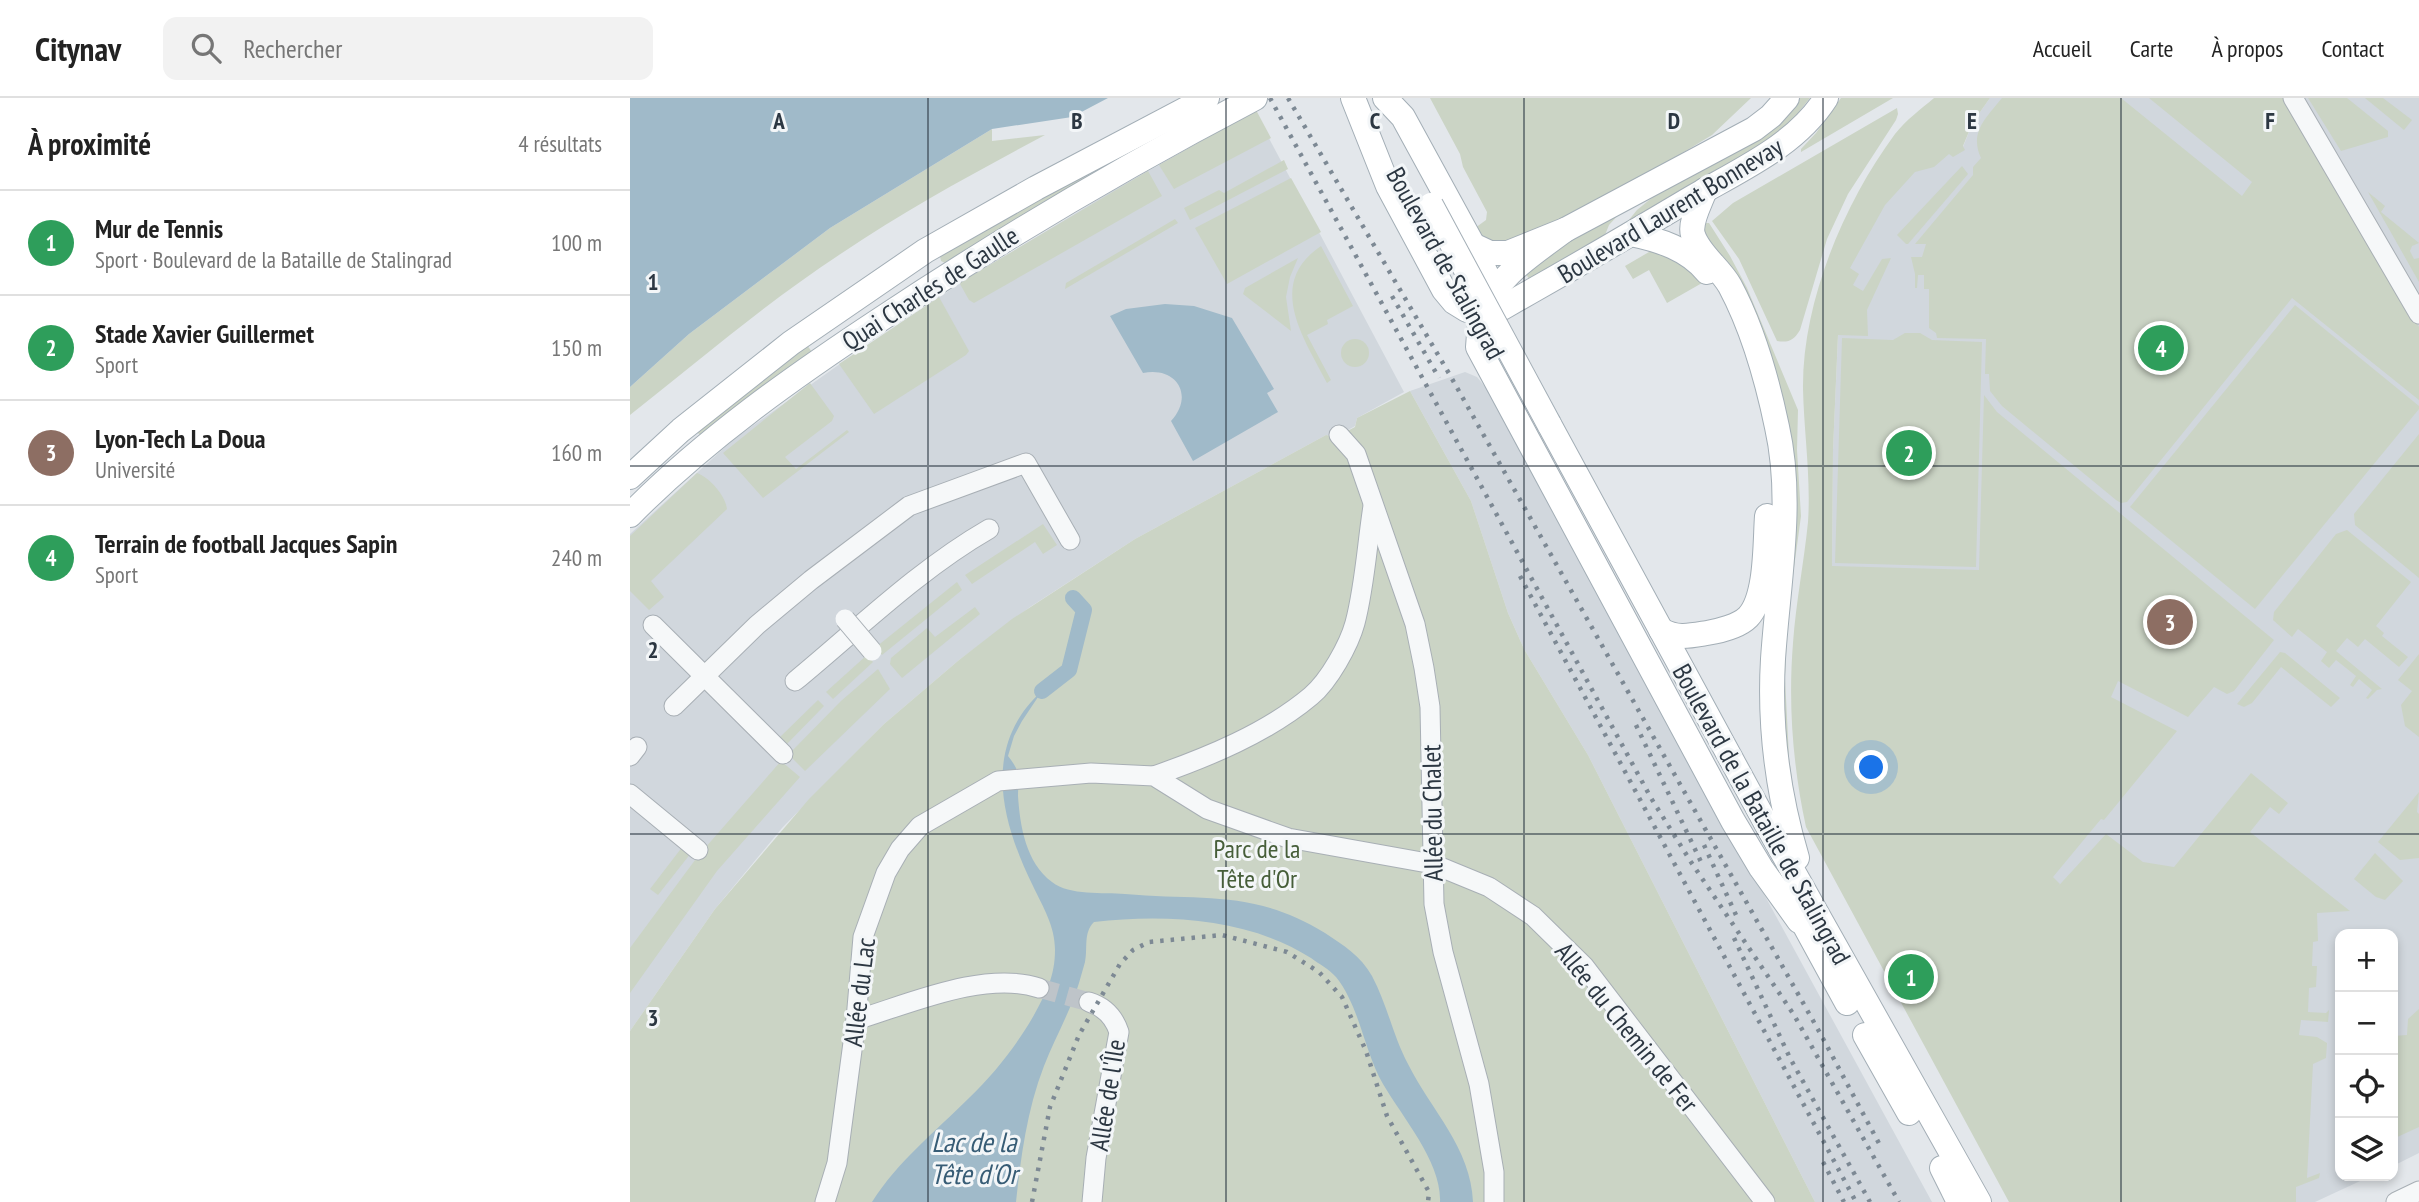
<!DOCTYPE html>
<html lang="fr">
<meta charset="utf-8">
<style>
:root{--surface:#fff;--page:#f2f2f2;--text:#222;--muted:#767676;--line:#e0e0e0;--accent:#c94f74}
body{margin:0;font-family:"PT Sans Narrow",sans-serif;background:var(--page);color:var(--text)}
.controls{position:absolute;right:21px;bottom:21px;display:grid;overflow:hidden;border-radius:14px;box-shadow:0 4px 10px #0003}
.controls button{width:63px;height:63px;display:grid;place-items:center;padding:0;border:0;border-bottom:2px solid var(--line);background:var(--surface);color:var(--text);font:35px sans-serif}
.you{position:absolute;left:1242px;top:670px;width:24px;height:24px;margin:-18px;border:5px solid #fff;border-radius:50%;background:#1a73e8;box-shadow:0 0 0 10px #1a73e833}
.badge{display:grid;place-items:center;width:46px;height:46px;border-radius:50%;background:var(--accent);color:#fff;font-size:23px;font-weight:700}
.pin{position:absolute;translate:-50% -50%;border:4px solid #fff;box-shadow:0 2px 7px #0006}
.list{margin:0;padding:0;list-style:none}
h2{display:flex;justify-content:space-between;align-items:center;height:91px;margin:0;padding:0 28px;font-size:30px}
h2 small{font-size:23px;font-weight:400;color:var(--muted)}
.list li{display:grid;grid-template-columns:46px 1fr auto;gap:21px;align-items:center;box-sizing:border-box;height:105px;padding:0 28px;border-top:2px solid var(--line)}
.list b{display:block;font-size:26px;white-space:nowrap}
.list p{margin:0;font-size:23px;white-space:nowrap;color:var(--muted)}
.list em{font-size:23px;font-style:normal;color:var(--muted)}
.icon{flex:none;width:38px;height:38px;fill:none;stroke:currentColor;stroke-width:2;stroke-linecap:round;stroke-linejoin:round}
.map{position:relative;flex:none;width:1789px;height:1104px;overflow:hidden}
header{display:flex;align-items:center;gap:42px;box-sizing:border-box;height:98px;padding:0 35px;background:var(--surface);border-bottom:2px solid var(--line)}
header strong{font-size:33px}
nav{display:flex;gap:38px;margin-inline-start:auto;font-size:24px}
.search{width:490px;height:63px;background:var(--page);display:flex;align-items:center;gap:18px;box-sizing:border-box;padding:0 24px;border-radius:14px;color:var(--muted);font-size:26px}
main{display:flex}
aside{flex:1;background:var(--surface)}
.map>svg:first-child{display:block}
.built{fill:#d1d7dd}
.green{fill:#cbd4c5}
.water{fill:#a0bac9}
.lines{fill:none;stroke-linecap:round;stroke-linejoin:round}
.canal{stroke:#a0bac9;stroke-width:16}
.minor-tunnel{stroke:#bec4c9;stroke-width:19;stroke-dasharray:19 10;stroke-linecap:butt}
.minor-casing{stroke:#a8afb5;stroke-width:21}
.major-casing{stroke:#a3aeb6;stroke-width:26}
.minor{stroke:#f6f8f9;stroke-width:19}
.major{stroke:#fff;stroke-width:24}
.rail{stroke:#7d8994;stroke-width:4.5;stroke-dasharray:3.5 7;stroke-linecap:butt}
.minor-bridge-casing{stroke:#a8afb5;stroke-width:21;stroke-linecap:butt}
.major-bridge-casing{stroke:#a3aeb6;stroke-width:26;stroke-linecap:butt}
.minor-bridge{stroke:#f6f8f9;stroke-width:19}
.major-bridge{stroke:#fff;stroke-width:24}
.grid{fill:none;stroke:#2c3742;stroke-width:2;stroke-opacity:0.55}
.labels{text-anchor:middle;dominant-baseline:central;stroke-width:6;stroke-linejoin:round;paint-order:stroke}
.street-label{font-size:26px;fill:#2c3742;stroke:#f3f6f8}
.park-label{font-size:26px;fill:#465e39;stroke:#f3f6f8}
.water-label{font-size:28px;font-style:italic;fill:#375c75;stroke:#f3f6f8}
.grid-label{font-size:23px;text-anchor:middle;font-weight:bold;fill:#2c3742;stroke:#f3f6f8;stroke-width:6;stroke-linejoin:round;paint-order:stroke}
</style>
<header>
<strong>Citynav</strong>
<div class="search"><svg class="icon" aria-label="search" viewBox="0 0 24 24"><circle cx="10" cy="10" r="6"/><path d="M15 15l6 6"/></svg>Rechercher</div>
<nav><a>Accueil</a><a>Carte</a><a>À propos</a><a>Contact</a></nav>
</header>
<main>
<aside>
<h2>À proximité<small>4 résultats</small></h2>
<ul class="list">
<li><span class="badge" style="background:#2e9e5b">1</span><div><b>Mur de Tennis</b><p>Sport · Boulevard de la Bataille de Stalingrad</p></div><em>100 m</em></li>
<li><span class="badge" style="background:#2e9e5b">2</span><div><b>Stade Xavier Guillermet</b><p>Sport</p></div><em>150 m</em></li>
<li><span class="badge" style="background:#8d6e63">3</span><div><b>Lyon-Tech La Doua</b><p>Université</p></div><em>160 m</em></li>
<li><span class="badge" style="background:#2e9e5b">4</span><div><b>Terrain de football Jacques Sapin</b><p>Sport</p></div><em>240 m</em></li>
</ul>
</aside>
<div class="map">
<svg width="1789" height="1104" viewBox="0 0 1789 1104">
<rect width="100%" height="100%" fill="#e3e7eb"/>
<!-- built -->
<g class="built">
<path d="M1360 0H1789V1055L1763 1068V836H1710V1078H1741L1685 1104H1652L1363 821 1202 469 1203 352 1209 216 1217 170 1253 105 1283 72 1319 53 1334 51 1333 49 1343 24Z"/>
<path d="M625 14 774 294 727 320 725 328 706 339 696 337 505 441 400 509 329 562 254 626 152 730 85 811 0 933V436L104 341 207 268 329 186 484 92Z"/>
<path d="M835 274 847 279 861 296 1302 1104H1185L958 657 894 551 878 515 841 403 780 293Z"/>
</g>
<!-- green -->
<g class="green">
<path d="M800 0H1121L1082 37 1049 57 898 139C875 145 863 150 845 130L856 122 857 114 833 69 830 56Z"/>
<path d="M1168 0H1180L1160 25 1141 41 994 128 1007 112 1029 94Z"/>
<path d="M1211 0H1263L1171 54V51L1186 35Z"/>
<path d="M1304 0H1360L1343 24 1333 48 1335 52 1323 59 1319 56 1304 69 1285 74 1255 107 1220 170 1229 176 1223 187 1233 193 1252 161 1261 160 1237 212 1238 238 1208 237 1203 352 1202 468 1349 472 1354 297 1367 314 1644 542 1604 593 1597 596 1584 589 1558 619 1488 583 1481 599 1547 633 1474 722 1471 721 1423 779 1430 786 1422 795 1476 736 1513 764 1544 769 1621 675 1658 705 1649 716 1640 709 1620 734 1720 813 1687 815 1688 843 1683 844 1682 868H1687L1686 889 1679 890 1678 914 1696 915 1699 912 1698 924 1671 922 1669 937 1687 939 1697 945 1696 960 1683 966 1677 1080 1690 1075 1689 1080 1666 1089V1104H1379L1176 729C1163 669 1158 607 1163 545 1166 504 1174 464 1178 424 1181 379 1174 335 1173 291 1172 204 1214 105 1265 36 1276 22 1291 11 1304 0Z"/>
<path d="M1372 0H1491L1612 98 1622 84 1519 0H1655L1789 229V302L1662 200 1497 404 1491 405 1486 402 1372 308 1360 293 1359 276H1355L1356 241 1307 240 1306 235 1299 230V191H1294V177H1288L1287 190H1285V176L1281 159H1292L1296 146H1285L1343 77V69L1351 60C1339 34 1356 20 1372 0Z"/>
<path d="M1678 0H1717L1758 33V39L1711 53Z"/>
<path d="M1735 0H1753L1782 22 1774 32Z"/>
<path d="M1267 10 1268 16 1266 22 1218 96 1197 141 1170 232C1164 242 1159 245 1147 243L1109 161 1082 123 1103 105Z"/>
<path d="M626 12 641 40 544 91 529 67Z"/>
<path d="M362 31V43L415 37C346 74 277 111 212 155 137 204 70 262 0 317V289L59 236 200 130Z"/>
<path d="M502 50 504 54 315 165 311 163 310 158Z"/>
<path d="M654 62 658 71 560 122 554 110 589 92 594 95Z"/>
<path d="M1332 68 1338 76 1278 146H1276L1267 137Z"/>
<path d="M518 73 532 98 344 205 339 202 330 186 331 184Z"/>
<path d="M661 80 691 134 597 186 565 130Z"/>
<path d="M1738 94 1755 108 1751 114 1789 145 1782 148 1780 153 1784 161 1789 160V184Z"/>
<path d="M990 115 979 127 973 142 901 184 893 171 909 159Z"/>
<path d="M545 121 548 125 435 191 436 185Z"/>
<path d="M1069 125H1079L1100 158 1117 190 1168 312 1167 352 1171 418 1158 514 1155 580 1159 660 1167 717 1149 655 1159 375 1083 156Z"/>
<path d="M1031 147 1079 181 1037 205 1019 172 1003 181 995 168Z"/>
<path d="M691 148 723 208 697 222 698 226 677 237 701 282 697 285C674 240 635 186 691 148Z"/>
<path d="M668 160 660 179 656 199 661 233 613 196 615 190Z"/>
<path d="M309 199 339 253 336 257 244 316 209 266Z"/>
<path d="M1665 207 1789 308V311L1625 511 1500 409Z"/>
<path d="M1275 235H1290L1302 242 1352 244 1346 469 1205 465 1212 240 1263 242Z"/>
<circle cx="725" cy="255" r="14"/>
<path d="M177 247 182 254 71 338 67 334Z"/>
<path d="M180 285 204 318 202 323 155 359 166 371 217 332 219 334 133 400 93 355Z"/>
<path d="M780 293 841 403 878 515 894 551 958 657 1185 1104H0V933L85 811 179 701 254 626 329 562 382 521 505 441 696 337 706 339 725 329 727 320Z"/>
<path d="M1789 336V480L1725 427 1724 416Z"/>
<path d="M67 375C79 379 96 398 97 411L21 483 34 499 19 512 0 493V438Z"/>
<path d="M413 426 427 447 413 456 405 444 342 486 335 477Z"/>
<path d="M1717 432 1781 484 1746 528 1754 535 1752 538 1778 559 1769 569 1735 541 1728 549 1717 540 1706 553 1752 591 1747 592 1738 601 1736 600 1742 592 1729 581 1723 589 1720 587 1726 578 1706 562 1699 570 1691 563 1697 554 1668 531 1662 539 1643 522 1644 514 1706 436Z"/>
<path d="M327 484 332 492 252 557 246 549Z"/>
<path d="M345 509 350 516 272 580 260 566 261 560 297 530 305 539Z"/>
<path d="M1650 554 1655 555 1710 600 1701 609 1651 569 1622 605 1614 609 1607 606Z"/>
<path d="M1789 556V639L1775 628 1771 607 1782 593 1768 582Z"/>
<path d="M237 557 243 564 203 601 196 594Z"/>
<path d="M248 571 260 591 175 673 161 659V654L211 603Z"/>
<path d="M188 602 194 608 155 648 148 641Z"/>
<path d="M151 663 170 679 87 773 0 895V850L68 758Z"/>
<path d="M1789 694 1787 714 1789 716V760L1770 762 1748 744Z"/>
<path d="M53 748 61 755 28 797 20 791Z"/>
<path d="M1745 755 1773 783 1755 802 1746 799 1724 781Z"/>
<path d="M1789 911V1029L1763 1041V938L1777 937 1778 921Z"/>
</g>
<!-- water -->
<g class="water">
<path d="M0 0H478L442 19 362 31 200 130 59 236 0 289Z"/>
<path d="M535 206 564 208 602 220 644 291 637 295 648 314 563 363 541 323C565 297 546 268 513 275L480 218 496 211Z"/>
<path d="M412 593 392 623 384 638 378 658C382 663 387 670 388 676 389 683 388 691 388 698 390 728 396 765 422 784 440 798 473 794 495 796 572 803 624 791 695 835 713 847 731 858 742 878 757 906 763 938 778 966 801 1012 841 1050 843 1104H810C812 1065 773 1020 753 986 734 953 730 909 706 879 699 871 689 866 681 860 618 820 536 816 464 824 453 835 458 850 455 864 453 871 451 878 449 885 440 914 425 940 414 968 397 1012 391 1058 386 1104H242C268 1063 305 1034 339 1000 364 976 387 947 404 917 416 895 425 878 425 852 425 828 413 809 403 788 371 723 351 648 412 593Z"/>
</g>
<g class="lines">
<!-- canal -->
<path class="canal" d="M412 593 439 572 454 512 443 500"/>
<!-- minor-tunnel -->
<path class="minor-tunnel" d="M409 890 459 904"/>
<!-- minor casing -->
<g class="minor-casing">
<g id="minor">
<path d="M1663 0 1789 216"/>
<path d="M709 337 726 356 785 526 794 570 800 609 804 806 813 854 849 986 864 1074V1104"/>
<path d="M23 527 153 656"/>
<path d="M165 583C228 531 288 472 359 431"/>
<path d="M44 608 127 527 181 482 279 408 396 365 440 442"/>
<path d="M0 658 7 649"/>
<path d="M524 678C578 659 637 635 681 598 699 583 719 547 725 525 735 487 737 446 743 408"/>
<path d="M0 696 68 752"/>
<path d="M459 904C475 909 484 919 489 934L466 1060 462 1104"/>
<path d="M226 922C279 906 355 872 409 890"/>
<path d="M195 1104 207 1065 226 922 233 839 256 775 270 751 290 728 368 683 461 675 524 678 577 711 658 740 803 766 859 789 903 818 954 868 1135 1104"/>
<path d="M1766 1104 1789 1093"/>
</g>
</g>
<!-- major casing -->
<g class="major-casing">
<g id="major">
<path d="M723 0 758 88 814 192 824 204 837 212 852 216 872 210 900 194C953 164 1006 133 1058 102 1107 73 1165 49 1196 0"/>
<path d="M755 0 773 19 843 147 870 206"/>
<path d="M1075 92C1071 104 1059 124 1063 137 1069 156 1090 170 1100 188 1123 231 1137 281 1147 329 1164 404 1148 485 1143 561 1139 629 1148 696 1167 760"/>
<path d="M935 132C906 154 864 179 852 217 849 227 849 239 848 249L1103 723 1131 770 1169 823"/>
<path d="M1001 136C1030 142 1058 151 1077 174"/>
<path d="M843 147 860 155H878L935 132 1124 31 1141 18 1157 0"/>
<path d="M919 326 1137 727 1349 1104"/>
<path d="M0 379 51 332 161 245 295 153 406 90 577 0"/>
<path d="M0 417C74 342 163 279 251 221 373 140 495 68 625 0"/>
<path d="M1031 532C1047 541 1059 538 1077 535 1089 533 1109 528 1118 519 1137 499 1135 445 1137 418"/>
<path d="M1164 808 1217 905"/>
<path d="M1235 937 1279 1015"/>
<path d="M1312 1070 1329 1104"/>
</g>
</g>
<!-- minor -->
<use href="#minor" class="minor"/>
<!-- major -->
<use href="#major" class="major"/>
<!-- rail -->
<g class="rail">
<path d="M640 0 1021 700 1061 764 1164 917 1269 1104"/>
<path d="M658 0 821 279 1190 935 1252 1051"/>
<path d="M762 198 809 280"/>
<path d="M890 478 1226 1104"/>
<path d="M1006 627 1072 766"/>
<path d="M1074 747 1106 817"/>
<path d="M1104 840 1160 960 1240 1104"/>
<path d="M1193 1064 1214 1104"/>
<path d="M402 1104 420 1009 449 937 490 866 503 852 519 844 592 837 657 854 689 874 712 899 736 953 757 1018 799 1094 798 1104"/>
</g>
<!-- minor-bridge casing -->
<g class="minor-bridge-casing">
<path id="minor-bridge" d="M215 521 242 553"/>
</g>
<!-- major-bridge casing -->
<g class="major-bridge-casing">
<path id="major-bridge" d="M801 107 919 326"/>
</g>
<!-- minor-bridge -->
<use href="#minor-bridge" class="minor-bridge"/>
<!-- major-bridge -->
<use href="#major-bridge" class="major-bridge"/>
</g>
<!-- grid -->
<path class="grid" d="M298 0V1104M596 0V1104M894 0V1104M1193 0V1104M1491 0V1104M0 368H1789M0 736H1789"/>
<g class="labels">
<!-- street labels -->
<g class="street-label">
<text transform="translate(1040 112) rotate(-31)">Boulevard Laurent Bonnevay</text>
<text transform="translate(816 165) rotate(61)">Boulevard de Stalingrad</text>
<text transform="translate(300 190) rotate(-33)">Quai Charles de Gaulle</text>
<text transform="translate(802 715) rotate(-91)">Allée du Chalet</text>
<text transform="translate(1132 716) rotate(61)">Boulevard de la Bataille de Stalingrad</text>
<text transform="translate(229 894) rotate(-83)">Allée du Lac</text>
<text transform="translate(997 929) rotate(51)">Allée du Chemin de Fer</text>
<text transform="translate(477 997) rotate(-81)">Allée de l'Île</text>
</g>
<!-- park labels -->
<g class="park-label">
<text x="627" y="750">Parc de la<tspan x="627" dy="30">Tête d'Or</tspan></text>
</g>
<!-- water labels -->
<g class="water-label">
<text x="344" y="1043">Lac de la<tspan x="344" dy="32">Tête d'Or</tspan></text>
</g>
</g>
<g class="grid-label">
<text x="149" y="31">A</text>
<text x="447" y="31">B</text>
<text x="745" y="31">C</text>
<text x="1044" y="31">D</text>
<text x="1342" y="31">E</text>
<text x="1640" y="31">F</text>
<text x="23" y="192">1</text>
<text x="23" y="560">2</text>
<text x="23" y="928">3</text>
</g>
</svg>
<div class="controls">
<button>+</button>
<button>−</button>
<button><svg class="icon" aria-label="locate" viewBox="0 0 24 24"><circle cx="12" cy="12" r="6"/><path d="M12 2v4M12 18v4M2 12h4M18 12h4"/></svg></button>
<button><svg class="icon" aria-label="layers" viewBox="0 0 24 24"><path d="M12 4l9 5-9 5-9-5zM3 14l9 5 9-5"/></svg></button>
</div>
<div class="you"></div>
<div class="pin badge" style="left:1281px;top:879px;background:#2e9e5b">1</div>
<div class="pin badge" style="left:1279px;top:355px;background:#2e9e5b">2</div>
<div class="pin badge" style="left:1540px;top:524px;background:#8d6e63">3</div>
<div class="pin badge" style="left:1531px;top:250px;background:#2e9e5b">4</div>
</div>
</main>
